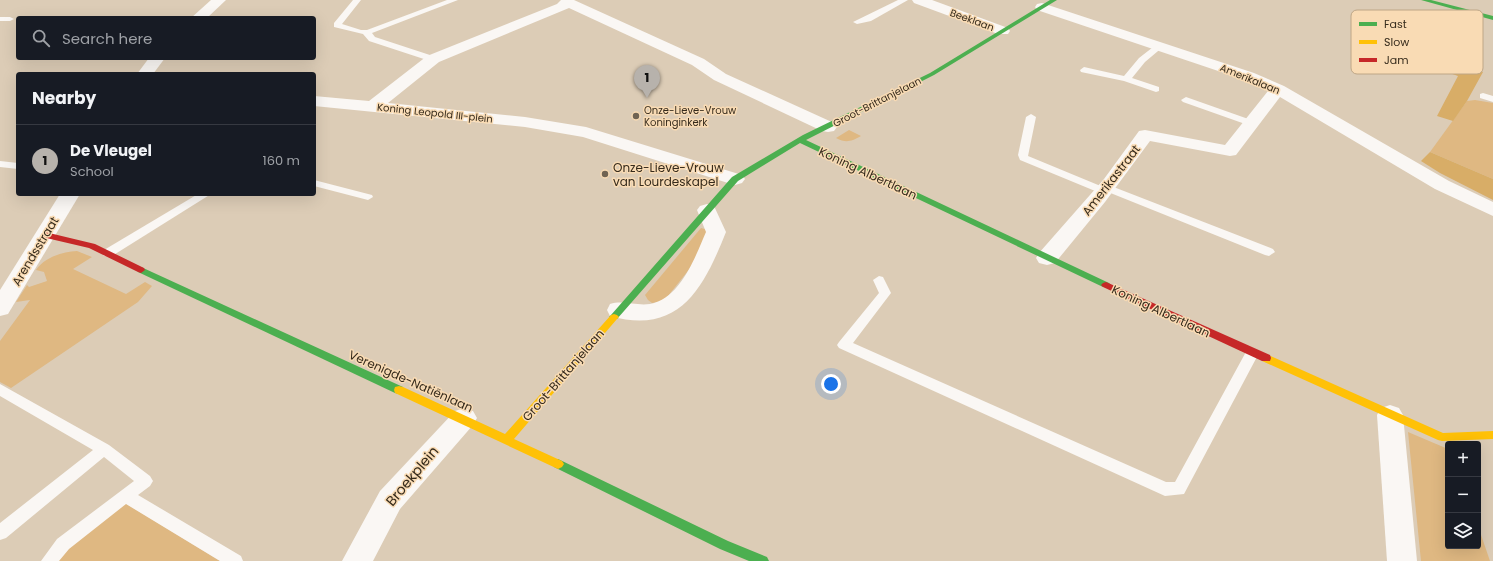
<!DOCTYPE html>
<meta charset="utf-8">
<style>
:root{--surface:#171b24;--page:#242831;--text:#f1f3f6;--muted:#9ea1a6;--line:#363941;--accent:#b7b2ac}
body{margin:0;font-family:Poppins,sans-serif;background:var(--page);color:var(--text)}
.controls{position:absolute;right:12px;bottom:12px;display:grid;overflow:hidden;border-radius:4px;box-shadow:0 4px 16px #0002}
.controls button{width:36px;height:36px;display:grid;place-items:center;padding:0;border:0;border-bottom:1px solid var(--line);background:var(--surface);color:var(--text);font:20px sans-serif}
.you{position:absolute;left:831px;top:384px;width:14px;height:14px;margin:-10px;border:3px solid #fff;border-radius:50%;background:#1a73e8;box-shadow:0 0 0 6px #1a73e833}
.badge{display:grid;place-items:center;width:26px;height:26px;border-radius:50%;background:var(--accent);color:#111;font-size:13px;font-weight:700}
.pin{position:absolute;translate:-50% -33px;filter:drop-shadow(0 1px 2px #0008)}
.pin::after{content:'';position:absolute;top:21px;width:14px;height:12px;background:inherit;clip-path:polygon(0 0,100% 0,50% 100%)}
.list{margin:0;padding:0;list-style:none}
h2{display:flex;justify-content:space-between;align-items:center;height:52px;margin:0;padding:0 16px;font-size:17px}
h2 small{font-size:13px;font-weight:400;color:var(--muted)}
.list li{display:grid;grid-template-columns:26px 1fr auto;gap:12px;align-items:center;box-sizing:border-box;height:72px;padding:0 16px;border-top:1px solid var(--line)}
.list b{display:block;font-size:15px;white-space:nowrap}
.list p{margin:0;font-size:13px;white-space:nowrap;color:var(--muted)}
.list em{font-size:13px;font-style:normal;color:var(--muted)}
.icon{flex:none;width:22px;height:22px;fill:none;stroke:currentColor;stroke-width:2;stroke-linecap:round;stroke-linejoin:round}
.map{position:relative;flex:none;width:1493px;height:561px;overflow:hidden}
.search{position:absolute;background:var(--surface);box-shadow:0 4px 16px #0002;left:16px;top:16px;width:300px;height:44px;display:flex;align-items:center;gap:10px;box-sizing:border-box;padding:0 14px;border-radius:4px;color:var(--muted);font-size:15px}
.panel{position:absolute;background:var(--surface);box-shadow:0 4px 16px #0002;left:16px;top:72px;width:300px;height:124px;border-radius:4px}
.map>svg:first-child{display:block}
.green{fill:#dfb882}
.forest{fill:#d8ad67}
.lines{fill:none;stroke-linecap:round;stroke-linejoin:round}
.lane{fill:#faf7f4;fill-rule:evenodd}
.street{fill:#faf7f4;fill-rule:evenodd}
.fast{fill:#4caf50;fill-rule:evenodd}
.slow{fill:#ffc107;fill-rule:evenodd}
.jam{fill:#c62828;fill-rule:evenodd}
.poi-dot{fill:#706352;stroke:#f9dbb4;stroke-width:1.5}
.labels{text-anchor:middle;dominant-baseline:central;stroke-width:3;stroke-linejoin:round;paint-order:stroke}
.far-street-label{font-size:10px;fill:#362b1c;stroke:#f9dbb4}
.far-poi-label{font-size:10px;fill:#362b1c;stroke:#f9dbb4;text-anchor:start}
.poi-label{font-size:12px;fill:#362b1c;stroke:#f9dbb4;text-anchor:start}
.street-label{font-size:12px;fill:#362b1c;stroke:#f9dbb4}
.near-street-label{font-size:14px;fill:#362b1c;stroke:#f9dbb4}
.key{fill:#f9dbb4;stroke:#bea686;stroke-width:1}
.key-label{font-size:11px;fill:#362b1c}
</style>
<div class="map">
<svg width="1493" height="561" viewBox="0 0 1493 561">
<rect width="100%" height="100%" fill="#dcccb6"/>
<!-- green -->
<g class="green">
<path d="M1475 100 1493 103V179L1430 152 1467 101Z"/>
<path d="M849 130 861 136C850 142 846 143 836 138Z"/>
<path d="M701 228 708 230 695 262 664 301 652 303 648 300 645 295Z"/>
<path d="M77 251 92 257 73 269 126 294 145 282 152 286 138 302 11 388 0 382V341L30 300 16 302 27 285 29 287 47 281 44 272 36 270C45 257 62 252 77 251Z"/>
<path d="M1408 432 1448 449V546H1478V526L1490 561H1421Z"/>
<path d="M125 503 220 561H56L68 546Z"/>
</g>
<!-- forest -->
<g class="forest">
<path d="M1417 38 1444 47 1437 59 1483 72 1467 101 1453 121 1437 116 1458 76 1424 64 1413 57Z"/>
<path d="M1430 152 1493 179V200L1440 173 1421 161Z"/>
</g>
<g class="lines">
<!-- lane -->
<g class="lane">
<path d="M353 0H361L342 24 361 30H367L447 0H458L372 33 375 37 436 57 437 59 433 62 369 41 363 34 334 27V23Z"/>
<path d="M898 0H908L871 21 857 24 853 22Z"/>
<path d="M0 17H10L14 19 10 21H0Z"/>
<path d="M1157 44H1163L1164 46 1145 62 1132 78 1159 87V91L1156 92 1124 81 1081 72 1080 70 1084 67 1124 76 1139 58Z"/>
<path d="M1483 93 1493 96V102L1480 98V94Z"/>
<path d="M1186 97 1254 121 1256 123 1251 126 1248 125 1183 102 1181 100Z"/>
<path d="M1031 114 1036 117 1028 156 1103 187 1111 186 1273 249 1275 252 1269 256 1265 255 1108 192 1100 193 1020 160 1018 155 1026 117Z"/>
<path d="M0 161 18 163V169L0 167Z"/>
<path d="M314 180 372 195 373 197 368 200 314 186Z"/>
<path d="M198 194H211L112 256H104L102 253 104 250Z"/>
<path d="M879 276 883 277 891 293 853 343 1166 482H1175L1247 350 1252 348 1257 350 1259 353 1184 494 1165 496 839 348 837 345 839 342 879 293 873 280Z"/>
<path d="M0 384 109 445 150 476 153 481 150 486 138 495 241 556 243 561H220L126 504 69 549 59 561H41L57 539 134 481 104 457 6 538 0 540V523L93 450 0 396Z"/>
</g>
<!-- street -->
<g class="street">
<path d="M211 0H226L207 18H191Z"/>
<path d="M561 0H574L704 59 726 74 834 123 837 127 834 131 828 132 822 131 714 80 692 65 569 8 439 62 388 103 525 117 586 127 742 175 745 179 742 183 735 185 728 183 583 137 525 127 314 106V96L369 101 427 56 557 4Z"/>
<path d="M912 0H932L1008 28 1010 31 1008 34H998L914 3Z"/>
<path d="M1042 3 1254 73 1284 86 1449 181 1493 202V216L1435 189 1280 97 1236 155 1230 156 1150 141 1105 202 1055 263 1047 265 1039 263 1036 258 1039 253 1104 179 1139 131 1145 130 1225 145 1268 91 1242 79 1037 10 1035 7 1037 4Z"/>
<path d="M149 58H165L153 74H137Z"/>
<path d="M60 194H80L8 314 0 316V290Z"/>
<path d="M707 204 714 206 726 232C704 287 680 336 610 316L607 310 610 304C623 300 636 306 650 304 681 298 695 257 706 232L697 210 700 206Z"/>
<path d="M1390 405 1399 408 1403 415 1417 561H1387L1377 415 1381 408Z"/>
<path d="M464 408 473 411 477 418 473 425 400 509 373 561H342L380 491 455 411Z"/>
</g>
<!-- fast -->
<g class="fast">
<path d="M1050 0H1057L934 75 806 140 1109 283 1111 285 1109 287H1103L800 143 738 181 617 319H611L609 317 611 315 732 177 803 135 930 73Z"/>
<path d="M1421 0H1431L1493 16V20Z"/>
<path d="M141 267 403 387 404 390 403 393 399 394 395 393 138 272 137 270 138 268Z"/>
<path d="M558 459 728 541 767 557 769 561H749L720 549 554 467 552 464 554 461Z"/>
</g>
<!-- slow -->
<g class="slow">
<path d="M614 314 617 315 619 317 617 319 514 439 562 461 564 464 562 467 558 469 395 393 394 390 395 387 399 386 403 387 505 434 611 315Z"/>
<path d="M1266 354 1443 433 1493 431V439L1442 441 1438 440 1262 361 1261 358 1262 355Z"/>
</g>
<!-- jam -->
<g class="jam">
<path d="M45 232 95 244 144 268 145 270 141 273 138 272 89 248 42 237 41 235Z"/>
<path d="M1106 282 1270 355 1271 358 1270 361H1262L1103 287 1101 285 1103 283Z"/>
</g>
</g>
<!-- markers -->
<g class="poi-dot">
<circle cx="636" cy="116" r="4"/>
<circle cx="605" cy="174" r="4"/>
</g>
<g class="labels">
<!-- far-street labels -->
<g class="far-street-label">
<text transform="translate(972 20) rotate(20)">Beeklaan</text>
<text transform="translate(1250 79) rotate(22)">Amerikalaan</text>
<text transform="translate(877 102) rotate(-27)">Groot-Brittanjelaan</text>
<text transform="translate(435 113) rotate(6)">Koning Leopold III-plein</text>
</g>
<!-- far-poi labels -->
<g class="far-poi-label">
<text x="644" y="110">Onze-Lieve-Vrouw<tspan x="644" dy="12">Koninginkerk</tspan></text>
</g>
<!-- poi labels -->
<g class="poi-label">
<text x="613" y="167">Onze-Lieve-Vrouw<tspan x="613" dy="14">van Lourdeskapel</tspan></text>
</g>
<!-- street labels -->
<g class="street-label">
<text transform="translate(868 173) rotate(25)">Koning Albertlaan</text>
<text transform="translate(1111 180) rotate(-52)">Amerikastraat</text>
<text transform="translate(35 251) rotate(-59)">Arendsstraat</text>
<text transform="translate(1161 311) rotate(25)">Koning Albertlaan</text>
<text transform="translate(563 375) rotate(-49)">Groot-Brittanjelaan</text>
<text transform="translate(411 381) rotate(24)">Verenigde-Natiënlaan</text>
</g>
<!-- near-street labels -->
<g class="near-street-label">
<text transform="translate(412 476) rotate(-50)">Broekplein</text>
</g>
</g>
<!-- legend -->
<rect x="1351" y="10" width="132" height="64" rx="6" class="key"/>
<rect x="1359" y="22" width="18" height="4" fill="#4caf50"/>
<rect x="1359" y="40" width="18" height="4" fill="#ffc107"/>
<rect x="1359" y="58" width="18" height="4" fill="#c62828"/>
<g class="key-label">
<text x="1384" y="28">Fast</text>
<text x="1384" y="46">Slow</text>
<text x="1384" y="64">Jam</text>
</g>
</svg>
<div class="controls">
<button>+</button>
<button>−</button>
<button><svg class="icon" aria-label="layers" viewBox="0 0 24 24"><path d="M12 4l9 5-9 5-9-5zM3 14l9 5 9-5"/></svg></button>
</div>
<div class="you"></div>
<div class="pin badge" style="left:647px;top:98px">1</div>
<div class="search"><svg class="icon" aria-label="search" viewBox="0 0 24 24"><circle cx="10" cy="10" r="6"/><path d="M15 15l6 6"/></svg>Search here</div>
<section class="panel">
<h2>Nearby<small></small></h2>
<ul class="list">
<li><span class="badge">1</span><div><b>De Vleugel</b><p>School</p></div><em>160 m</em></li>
</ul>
</section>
</div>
